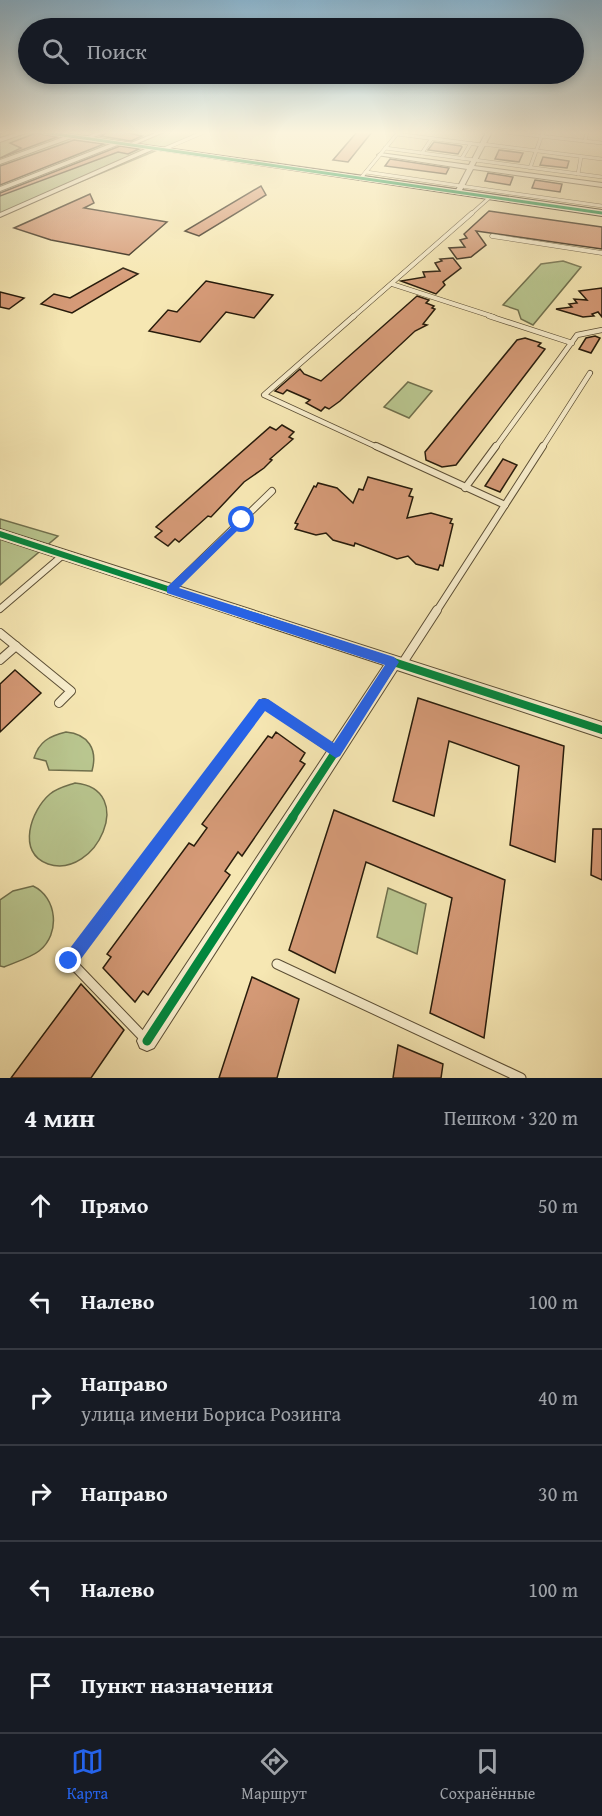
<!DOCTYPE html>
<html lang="ru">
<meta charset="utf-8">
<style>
:root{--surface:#171b24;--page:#242831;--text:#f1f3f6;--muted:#9ea1a6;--line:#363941;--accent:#2563eb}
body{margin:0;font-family:"Gentium Book Plus",serif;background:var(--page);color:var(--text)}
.stop{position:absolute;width:18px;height:18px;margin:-14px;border:4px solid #2563eb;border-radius:50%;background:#fff}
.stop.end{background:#2563eb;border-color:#fff;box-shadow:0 2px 6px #0008}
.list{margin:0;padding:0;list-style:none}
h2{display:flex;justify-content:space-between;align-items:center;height:78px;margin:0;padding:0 24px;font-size:26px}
h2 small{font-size:20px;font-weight:400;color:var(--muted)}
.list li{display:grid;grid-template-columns:39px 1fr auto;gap:18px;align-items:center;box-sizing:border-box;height:96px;padding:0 24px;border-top:2px solid var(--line)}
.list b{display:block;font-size:22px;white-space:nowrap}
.list p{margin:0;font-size:20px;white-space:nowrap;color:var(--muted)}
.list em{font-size:20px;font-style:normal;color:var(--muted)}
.icon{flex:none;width:33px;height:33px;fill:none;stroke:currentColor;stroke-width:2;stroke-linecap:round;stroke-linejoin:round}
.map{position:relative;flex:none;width:602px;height:1078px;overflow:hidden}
.search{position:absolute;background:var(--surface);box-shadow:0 3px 9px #0003;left:18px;right:18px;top:18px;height:66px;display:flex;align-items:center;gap:15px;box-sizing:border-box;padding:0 21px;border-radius:33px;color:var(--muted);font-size:22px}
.sheet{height:654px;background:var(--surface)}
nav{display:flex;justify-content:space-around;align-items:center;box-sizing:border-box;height:84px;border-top:2px solid var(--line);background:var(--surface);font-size:16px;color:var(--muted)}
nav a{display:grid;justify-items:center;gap:3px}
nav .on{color:var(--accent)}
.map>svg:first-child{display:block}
.green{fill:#b9c68f;stroke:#70704d;stroke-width:1.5}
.building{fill:#d59a77;stroke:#271b0b;stroke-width:1.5}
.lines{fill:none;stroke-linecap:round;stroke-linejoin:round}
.lane-far5-casing{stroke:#5b4e35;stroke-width:4}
.lane-far4-casing{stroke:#5b4e35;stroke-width:5}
.lane-far3-casing{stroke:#5b4e35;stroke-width:6}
.lane-far2-casing{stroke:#5b4e35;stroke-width:8}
.lane-far1-casing{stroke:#5b4e35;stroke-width:10}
.lane-casing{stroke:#5b4e35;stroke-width:11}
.street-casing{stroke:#5b4e35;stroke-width:2}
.secondary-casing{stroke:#271b0b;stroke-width:2}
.lane-far5{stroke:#f9efce;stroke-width:3}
.lane-far4{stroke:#f9efce;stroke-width:4}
.lane-far3{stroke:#f9efce;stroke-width:4.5}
.lane-far2{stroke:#f9efce;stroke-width:6}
.lane-far1{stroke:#f9efce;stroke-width:8}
.lane{stroke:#f9efce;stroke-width:9}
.street{fill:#f9efce;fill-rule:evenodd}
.secondary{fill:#f9efce;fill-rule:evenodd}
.cycleway-far3-casing{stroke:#f9efce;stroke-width:4.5}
.cycleway-far2-casing{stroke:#f9efce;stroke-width:10}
.cycleway-far1-casing{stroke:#f9efce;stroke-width:11}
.cycleway-casing{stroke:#f9efce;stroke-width:13}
.cycleway-far3{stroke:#00873e;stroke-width:3}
.cycleway-far2{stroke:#00873e;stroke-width:6}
.cycleway-far1{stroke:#00873e;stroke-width:8}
.cycleway{stroke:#00873e;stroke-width:9}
.route{fill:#2563eb}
</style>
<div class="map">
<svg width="602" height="1078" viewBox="0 0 602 1078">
<rect width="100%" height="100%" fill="#f6e7b3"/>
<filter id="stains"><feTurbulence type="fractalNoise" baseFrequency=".00333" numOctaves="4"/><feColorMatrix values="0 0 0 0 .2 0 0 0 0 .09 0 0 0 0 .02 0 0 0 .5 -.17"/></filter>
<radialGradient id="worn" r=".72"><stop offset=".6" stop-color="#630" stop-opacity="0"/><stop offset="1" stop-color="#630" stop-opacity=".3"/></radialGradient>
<!-- green -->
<g class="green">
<path d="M0 132H201L0 215Z"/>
<path d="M563 261 581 267 533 325 521 319 518 310 503 305 541 264Z"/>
<path d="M408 382 432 391 409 418 384 407Z"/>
<path d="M0 519 58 536 0 585Z"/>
<path d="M66 732C88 734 98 749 92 771L49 770 46 761 34 758C39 742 49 736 66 732Z"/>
<path d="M75 783C138 789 96 880 48 864 16 853 31 810 50 794 57 788 66 786 75 783Z"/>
<path d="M33 886C57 897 61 934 39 951 30 958 15 962 4 967L0 966V900L13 891Z"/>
<path d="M388 888 426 904 417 954 377 937Z"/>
</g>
<!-- building -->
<g class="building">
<path d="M108 132H124L142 136 131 141 101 136Z"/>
<path d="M357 132H372L348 162 333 160Z"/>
<path d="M36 133 57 137 0 158 21 148 10 143Z"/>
<path d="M74 140 104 144 0 185V166Z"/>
<path d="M434 142 461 146 462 147 458 154 428 150Z"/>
<path d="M120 146 139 149 128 154 118 152 0 196V193Z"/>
<path d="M499 150 523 153 519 162 495 159Z"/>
<path d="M543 157 569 161 567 168 540 165Z"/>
<path d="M390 159 449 168 446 174 385 166Z"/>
<path d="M488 173 513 177 510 185 485 181Z"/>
<path d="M535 180 562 184 560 192 532 188Z"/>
<path d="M261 186 266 195 199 236 185 231Z"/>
<path d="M90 194 94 203 84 208 167 222 129 255 51 240 14 228Z"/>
<path d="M489 211 602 227V249L476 231 486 245 471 257 457 259 449 248 465 247 460 240 467 238 464 234Z"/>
<path d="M453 258 461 268 443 282 445 285 436 294 401 281 425 277 423 272 440 271 435 263 442 261 440 259Z"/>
<path d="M123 268 138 274 72 313 41 304 54 294 70 298Z"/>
<path d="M206 281 273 295 254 318 226 312 200 342 149 331 168 310 177 312Z"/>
<path d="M602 288V317L598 312 592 314 594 316 583 317 556 309 572 307 569 304 577 303 574 299 587 300 579 291Z"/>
<path d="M0 292 24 298 9 309 0 307Z"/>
<path d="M417 296 429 300 426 303 434 306 432 308 435 309 423 324 427 325 415 331 340 401 329 409 325 407 321 411 306 403 310 400 287 390 283 394 275 391 300 369 304 374 321 381Z"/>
<path d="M595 336 600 338 591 353 579 349 586 338Z"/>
<path d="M525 338 541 343 538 346 545 349 456 465 442 467 426 460 425 452 517 340Z"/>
<path d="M282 425 294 432 289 437 293 439 270 459 272 460 264 468 244 482 211 517 208 516 179 542 175 539 168 546 155 537 162 531 156 527 270 427 276 430Z"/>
<path d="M503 459 517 465 500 492 485 486Z"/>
<path d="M368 477 412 489 409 496 413 497 407 518 431 513 452 519 450 523 453 524 443 566 440 565 438 570 416 564 408 556 397 559 355 543 354 546 333 540 326 533 316 535 295 529 298 524 295 523 314 486 316 487 318 483 337 488 353 503 359 489 363 490Z"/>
<path d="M15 670 41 693 0 732V684Z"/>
<path d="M418 698 564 746 555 862 510 845 519 766 449 741 434 816 393 801Z"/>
<path d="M276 732 305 753 300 761 305 764 242 856 238 852 225 871 230 875 148 995 143 991 135 1002 103 968 111 957 107 954 189 843 194 846 207 828 202 824 268 736 272 738Z"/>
<path d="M334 810 505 880 484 1038 430 1013 452 898 366 862 335 973 289 950Z"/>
<path d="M593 829H602V880L591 875Z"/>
<path d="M252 977 299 999 277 1078H219Z"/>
<path d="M81 984 124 1030 91 1078H11Z"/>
<path d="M398 1045 443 1064 441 1078H393Z"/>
</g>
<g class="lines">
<!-- lane-far5 casing -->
<g class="lane-far5-casing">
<g id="lane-far5">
<path d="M504 132 602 143"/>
<path d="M585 141 587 132"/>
<path d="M482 144 602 159"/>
<path d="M385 148 602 177"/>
<path d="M162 150 204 132"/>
<path d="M422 153 432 138"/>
<path d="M462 158 471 143"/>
<path d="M530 168 543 132"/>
<path d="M366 172 461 186"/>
<path d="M578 174 581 157"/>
<path d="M360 179 397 134 482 145"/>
<path d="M461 186 602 206"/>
<path d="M471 214 489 198"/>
</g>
</g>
<!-- lane-far4 casing -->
<g class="lane-far4-casing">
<g id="lane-far4">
<path d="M492 236 602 253"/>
<path d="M392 284 494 317"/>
<path d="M353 317 472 213"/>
</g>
</g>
<!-- lane-far3 casing -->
<g class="lane-far3-casing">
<g id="lane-far3">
<path d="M354 316 264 395 379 448"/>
<path d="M489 316 572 343"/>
<path d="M495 448 577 335 602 330"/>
<path d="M542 448 590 373"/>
</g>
</g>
<!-- lane-far2 casing -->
<g class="lane-far2-casing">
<g id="lane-far2">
<path d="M376 446 505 505"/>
<path d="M465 488 496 446"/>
<path d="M171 589 272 491"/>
<path d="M0 609 63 555"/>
<path d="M436 612 543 446"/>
</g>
</g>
<!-- lane-far1 casing -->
<g class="lane-far1-casing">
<g id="lane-far1">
<path d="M0 633 71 691 59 703"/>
<path d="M0 660 16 646"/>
<path d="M402 664 437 610"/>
<path d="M177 818 264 703 335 751"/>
</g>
</g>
<!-- lane casing -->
<g class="lane-casing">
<g id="lane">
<path d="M277 964 521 1078"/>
<path d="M145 1039 70 961 178 817"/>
</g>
</g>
<!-- street casing -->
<g class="street-casing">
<g id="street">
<path d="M21 132H28L0 142V138Z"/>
<path d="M99 132H106L88 139 83 138Z"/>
<path d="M158 132H164L131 146 126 145Z"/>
<path d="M486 132H492L474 166 602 183V187L473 169 461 192 458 194 455 192 467 169 377 155 380 153 469 165Z"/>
<path d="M72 134 74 137 0 164V160Z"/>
<path d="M118 141 120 144 0 191V187Z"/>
<path d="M152 146 154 149 0 217V213Z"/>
<path d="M0 529 602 722V738L397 670 154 1048 147 1051 140 1048 137 1041 140 1034 384 665 0 539Z"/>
</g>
</g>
<!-- secondary casing -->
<g class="secondary-casing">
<path id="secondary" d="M38 132H55L602 210V216Z"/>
</g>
<!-- lane-far5 -->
<use href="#lane-far5" class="lane-far5"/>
<!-- lane-far4 -->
<use href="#lane-far4" class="lane-far4"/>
<!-- lane-far3 -->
<use href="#lane-far3" class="lane-far3"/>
<!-- lane-far2 -->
<use href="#lane-far2" class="lane-far2"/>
<!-- lane-far1 -->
<use href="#lane-far1" class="lane-far1"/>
<!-- lane -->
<use href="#lane" class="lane"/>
<!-- street -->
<use href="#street" class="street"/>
<!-- secondary -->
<use href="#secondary" class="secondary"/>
<!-- cycleway-far3 casing -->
<g class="cycleway-far3-casing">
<path id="cycleway-far3" d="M42 132 602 213"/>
</g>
<!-- cycleway-far2 casing -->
<g class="cycleway-far2-casing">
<path id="cycleway-far2" d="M0 534 238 612"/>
</g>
<!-- cycleway-far1 casing -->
<g class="cycleway-far1-casing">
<g id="cycleway-far1">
<path d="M234 610 602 730"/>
<path d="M292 818 394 662"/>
</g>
</g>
<!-- cycleway casing -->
<g class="cycleway-casing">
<path id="cycleway" d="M147 1041 293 817"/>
</g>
<!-- cycleway-far3 -->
<use href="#cycleway-far3" class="cycleway-far3"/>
<!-- cycleway-far2 -->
<use href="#cycleway-far2" class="cycleway-far2"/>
<!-- cycleway-far1 -->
<use href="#cycleway-far1" class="cycleway-far1"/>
<!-- cycleway -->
<use href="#cycleway" class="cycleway"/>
</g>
<!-- sky -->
<linearGradient id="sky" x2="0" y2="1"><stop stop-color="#8bb8d4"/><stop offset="0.47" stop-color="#fbf4dd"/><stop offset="1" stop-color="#fbf4dd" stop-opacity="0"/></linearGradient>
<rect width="602" height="282" fill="url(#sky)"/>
<!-- route -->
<path class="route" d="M242 517 245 518V523L179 588 394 657 399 662 340 756 336 758 265 711 75 967 69 969 64 967 62 961 64 956 259 699H268L334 743 385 665 167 593V587Z"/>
<rect width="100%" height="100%" filter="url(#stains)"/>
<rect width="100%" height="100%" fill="url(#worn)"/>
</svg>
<div class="stop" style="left:242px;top:520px"></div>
<div class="stop end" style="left:69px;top:961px"></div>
<div class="search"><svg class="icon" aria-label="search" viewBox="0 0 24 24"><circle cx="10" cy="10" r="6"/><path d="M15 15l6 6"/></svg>Поиск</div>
</div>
<section class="sheet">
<h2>4 мин<small>Пешком · 320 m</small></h2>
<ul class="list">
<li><svg class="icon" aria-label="ahead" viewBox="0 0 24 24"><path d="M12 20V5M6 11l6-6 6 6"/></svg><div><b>Прямо</b></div><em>50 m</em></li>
<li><svg class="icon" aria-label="left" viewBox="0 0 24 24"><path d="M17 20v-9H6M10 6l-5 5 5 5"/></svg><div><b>Налево</b></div><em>100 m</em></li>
<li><svg class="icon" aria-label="right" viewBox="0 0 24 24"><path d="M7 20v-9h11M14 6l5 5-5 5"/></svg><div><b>Направо</b><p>улица имени Бориса Розинга</p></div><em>40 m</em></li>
<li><svg class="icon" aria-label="right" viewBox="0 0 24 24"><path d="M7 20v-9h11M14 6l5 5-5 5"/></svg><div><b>Направо</b></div><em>30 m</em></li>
<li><svg class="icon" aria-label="left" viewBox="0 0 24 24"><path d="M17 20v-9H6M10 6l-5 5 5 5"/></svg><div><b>Налево</b></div><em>100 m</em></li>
<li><svg class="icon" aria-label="arrive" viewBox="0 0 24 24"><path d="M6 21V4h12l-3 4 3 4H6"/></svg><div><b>Пункт назначения</b></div></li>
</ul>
</section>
<nav>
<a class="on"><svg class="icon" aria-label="map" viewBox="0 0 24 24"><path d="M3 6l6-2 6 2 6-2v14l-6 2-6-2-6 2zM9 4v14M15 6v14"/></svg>Карта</a>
<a><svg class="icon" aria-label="directions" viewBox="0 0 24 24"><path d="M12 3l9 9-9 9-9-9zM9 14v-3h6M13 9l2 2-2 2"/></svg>Маршрут</a>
<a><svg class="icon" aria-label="saved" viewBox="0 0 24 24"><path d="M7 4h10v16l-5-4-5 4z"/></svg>Сохранённые</a>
</nav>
